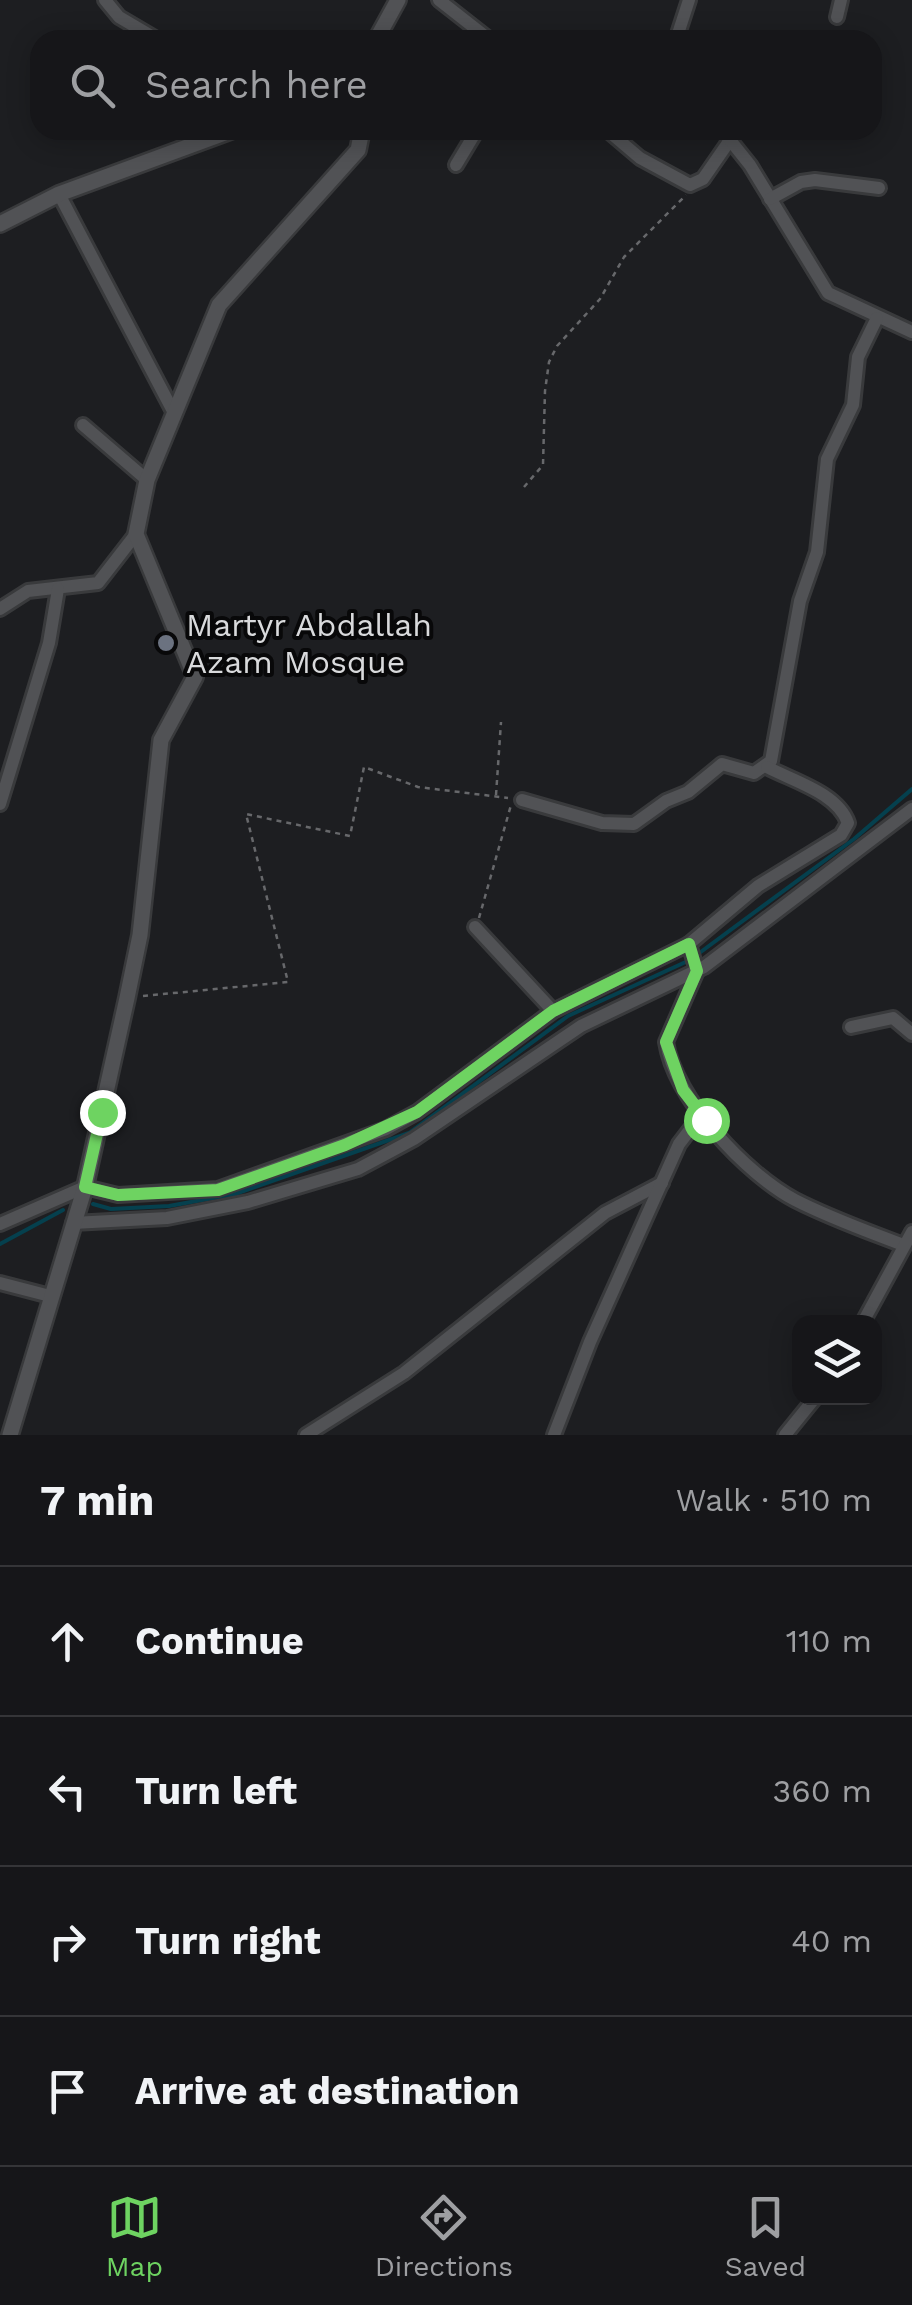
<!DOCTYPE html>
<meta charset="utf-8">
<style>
:root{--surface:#161619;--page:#232326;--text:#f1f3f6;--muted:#9e9fa2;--line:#353538;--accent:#6ed361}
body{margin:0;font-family:"Work Sans",sans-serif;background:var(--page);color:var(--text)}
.controls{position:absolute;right:30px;bottom:30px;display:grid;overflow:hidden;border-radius:20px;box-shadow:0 5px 25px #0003}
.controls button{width:90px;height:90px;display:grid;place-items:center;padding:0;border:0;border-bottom:2px solid var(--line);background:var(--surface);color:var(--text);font:50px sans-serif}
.stop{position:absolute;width:30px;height:30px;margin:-22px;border:8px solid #6ed361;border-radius:50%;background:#fff}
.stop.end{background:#6ed361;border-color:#fff;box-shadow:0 2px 10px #0008}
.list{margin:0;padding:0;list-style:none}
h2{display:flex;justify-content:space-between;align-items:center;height:130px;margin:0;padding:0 40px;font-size:42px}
h2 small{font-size:32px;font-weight:400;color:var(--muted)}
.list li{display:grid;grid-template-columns:65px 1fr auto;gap:30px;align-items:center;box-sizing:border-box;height:150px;padding:0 40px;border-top:2px solid var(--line)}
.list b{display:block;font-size:38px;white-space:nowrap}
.list em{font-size:32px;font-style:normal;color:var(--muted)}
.icon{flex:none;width:55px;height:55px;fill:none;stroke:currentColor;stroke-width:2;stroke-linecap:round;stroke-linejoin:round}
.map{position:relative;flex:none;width:912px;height:1435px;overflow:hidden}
.search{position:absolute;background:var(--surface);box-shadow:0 5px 25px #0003;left:30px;right:30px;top:30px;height:110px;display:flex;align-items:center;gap:25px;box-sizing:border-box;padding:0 35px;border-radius:30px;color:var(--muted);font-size:38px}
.sheet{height:730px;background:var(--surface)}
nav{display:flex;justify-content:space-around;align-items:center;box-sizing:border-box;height:140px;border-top:2px solid var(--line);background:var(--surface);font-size:28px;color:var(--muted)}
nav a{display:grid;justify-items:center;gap:5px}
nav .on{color:var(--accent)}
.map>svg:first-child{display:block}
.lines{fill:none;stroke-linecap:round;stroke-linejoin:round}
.stream{stroke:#05404e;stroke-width:4}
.minor-casing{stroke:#393a3c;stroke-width:18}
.tertiary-casing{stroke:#393a3c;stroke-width:20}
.path{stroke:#67686b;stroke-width:2.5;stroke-dasharray:5 5;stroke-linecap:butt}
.minor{stroke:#515255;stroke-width:12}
.tertiary{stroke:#515255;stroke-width:15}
.route{stroke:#6ed361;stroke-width:12}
.worship-dot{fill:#6b7280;stroke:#080809;stroke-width:4}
.labels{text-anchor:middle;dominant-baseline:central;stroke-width:8;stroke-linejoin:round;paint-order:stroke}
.poi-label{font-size:32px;fill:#d9dadc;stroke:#080809;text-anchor:start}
</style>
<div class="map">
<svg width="912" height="1435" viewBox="0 0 912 1435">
<rect width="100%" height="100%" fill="#1d1e21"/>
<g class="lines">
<!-- stream -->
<g class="stream">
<path d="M698 954 854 839 912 789"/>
<path d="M93 1204 111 1209 169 1206 235 1194 409 1133 568 1016 690 960"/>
<path d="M0 1244 63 1210"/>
</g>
<!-- minor casing -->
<g class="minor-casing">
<g id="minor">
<path d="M105 0 119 17 158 40"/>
<path d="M439 0 490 40"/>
<path d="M837 17 841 0"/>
<path d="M676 40 689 0"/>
<path d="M607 130 640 158 690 185 703 179 730 140"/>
<path d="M722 130 750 165 828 293 912 332"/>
<path d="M456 165 477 130"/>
<path d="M59 194 174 413"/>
<path d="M770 199 801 182 815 180 879 188"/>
<path d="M83 425 147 480"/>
<path d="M0 609 28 591 98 583 136 534"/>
<path d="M522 800 602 823 634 824 666 801 688 792 722 764 754 773 771 761 800 601 817 552 827 459 853 405 858 357 877 318"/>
<path d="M0 804 49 643 58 589"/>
<path d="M475 927 553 1011"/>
<path d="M689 944 697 971 666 1042C675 1099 746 1174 795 1200 830 1218 867 1231 903 1245"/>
<path d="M851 1027 893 1018 912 1034"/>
<path d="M73 1223 167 1218 248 1202 358 1169 414 1139 581 1026 704 967 912 809"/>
<path d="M0 1224 85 1187 118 1195 218 1189 386 1129 417 1112 553 1011 689 944 758 886 841 835 848 823C838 793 793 781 767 767"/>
<path d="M0 1283 50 1296"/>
<path d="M863 1322 912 1232"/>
<path d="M306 1435 404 1373 605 1213 662 1183"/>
<path d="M554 1435 590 1342 679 1144 692 1127 706 1120"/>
<path d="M785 1435 815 1398"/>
</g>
</g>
<!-- tertiary casing -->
<g class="tertiary-casing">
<g id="tertiary">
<path d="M376 40 398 0"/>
<path d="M0 224 59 194 233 130"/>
<path d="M10 1435 85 1187 127 998 140 935 161 740 195 677 136 534 147 480 219 305 358 150 362 130"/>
</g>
</g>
<!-- path -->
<g class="path">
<path d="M524 487 543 465 545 391 549 362 557 346 600 299 624 257 686 195"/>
<path d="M496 795 501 722"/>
<path d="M479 918 511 805"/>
<path d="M143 996 288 982 246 814 350 836 364 767 418 787 508 798"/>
</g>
<!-- minor -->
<use href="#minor" class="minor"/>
<!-- tertiary -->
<use href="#tertiary" class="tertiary"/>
</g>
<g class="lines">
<!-- route -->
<path class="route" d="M102 1112 85 1187 118 1195 218 1190 345 1145 417 1112 553 1011 689 944 697 971 666 1042 683 1090 706 1120"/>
</g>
<!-- markers -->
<circle class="worship-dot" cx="166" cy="643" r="10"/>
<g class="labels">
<!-- poi labels -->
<g class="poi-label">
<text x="186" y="625">Martyr Abdallah<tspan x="186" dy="37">Azam Mosque</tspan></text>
</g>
</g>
</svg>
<div class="controls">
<button><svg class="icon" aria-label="layers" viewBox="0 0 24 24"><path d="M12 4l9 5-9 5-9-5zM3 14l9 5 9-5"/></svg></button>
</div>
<div class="stop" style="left:706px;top:1120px"></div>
<div class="stop end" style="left:102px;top:1112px"></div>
<div class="search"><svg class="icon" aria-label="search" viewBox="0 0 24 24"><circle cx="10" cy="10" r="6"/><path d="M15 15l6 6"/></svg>Search here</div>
</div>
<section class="sheet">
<h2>7 min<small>Walk · 510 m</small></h2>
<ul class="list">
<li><svg class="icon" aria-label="ahead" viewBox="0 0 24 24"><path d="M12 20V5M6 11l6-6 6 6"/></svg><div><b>Continue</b></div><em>110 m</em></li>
<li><svg class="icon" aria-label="left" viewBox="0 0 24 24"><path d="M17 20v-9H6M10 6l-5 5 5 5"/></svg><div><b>Turn left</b></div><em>360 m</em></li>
<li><svg class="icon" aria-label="right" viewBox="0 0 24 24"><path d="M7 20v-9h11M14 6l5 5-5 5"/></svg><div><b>Turn right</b></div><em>40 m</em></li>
<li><svg class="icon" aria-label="arrive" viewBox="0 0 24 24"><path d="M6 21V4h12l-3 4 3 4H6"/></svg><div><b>Arrive at destination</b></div></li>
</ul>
</section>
<nav>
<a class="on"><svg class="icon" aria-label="map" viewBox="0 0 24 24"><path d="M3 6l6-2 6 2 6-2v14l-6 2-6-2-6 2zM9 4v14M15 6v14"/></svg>Map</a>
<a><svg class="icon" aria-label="directions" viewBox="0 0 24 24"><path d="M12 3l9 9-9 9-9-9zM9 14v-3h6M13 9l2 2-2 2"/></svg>Directions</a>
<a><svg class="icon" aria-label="saved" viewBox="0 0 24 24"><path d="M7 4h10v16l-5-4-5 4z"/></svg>Saved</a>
</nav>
